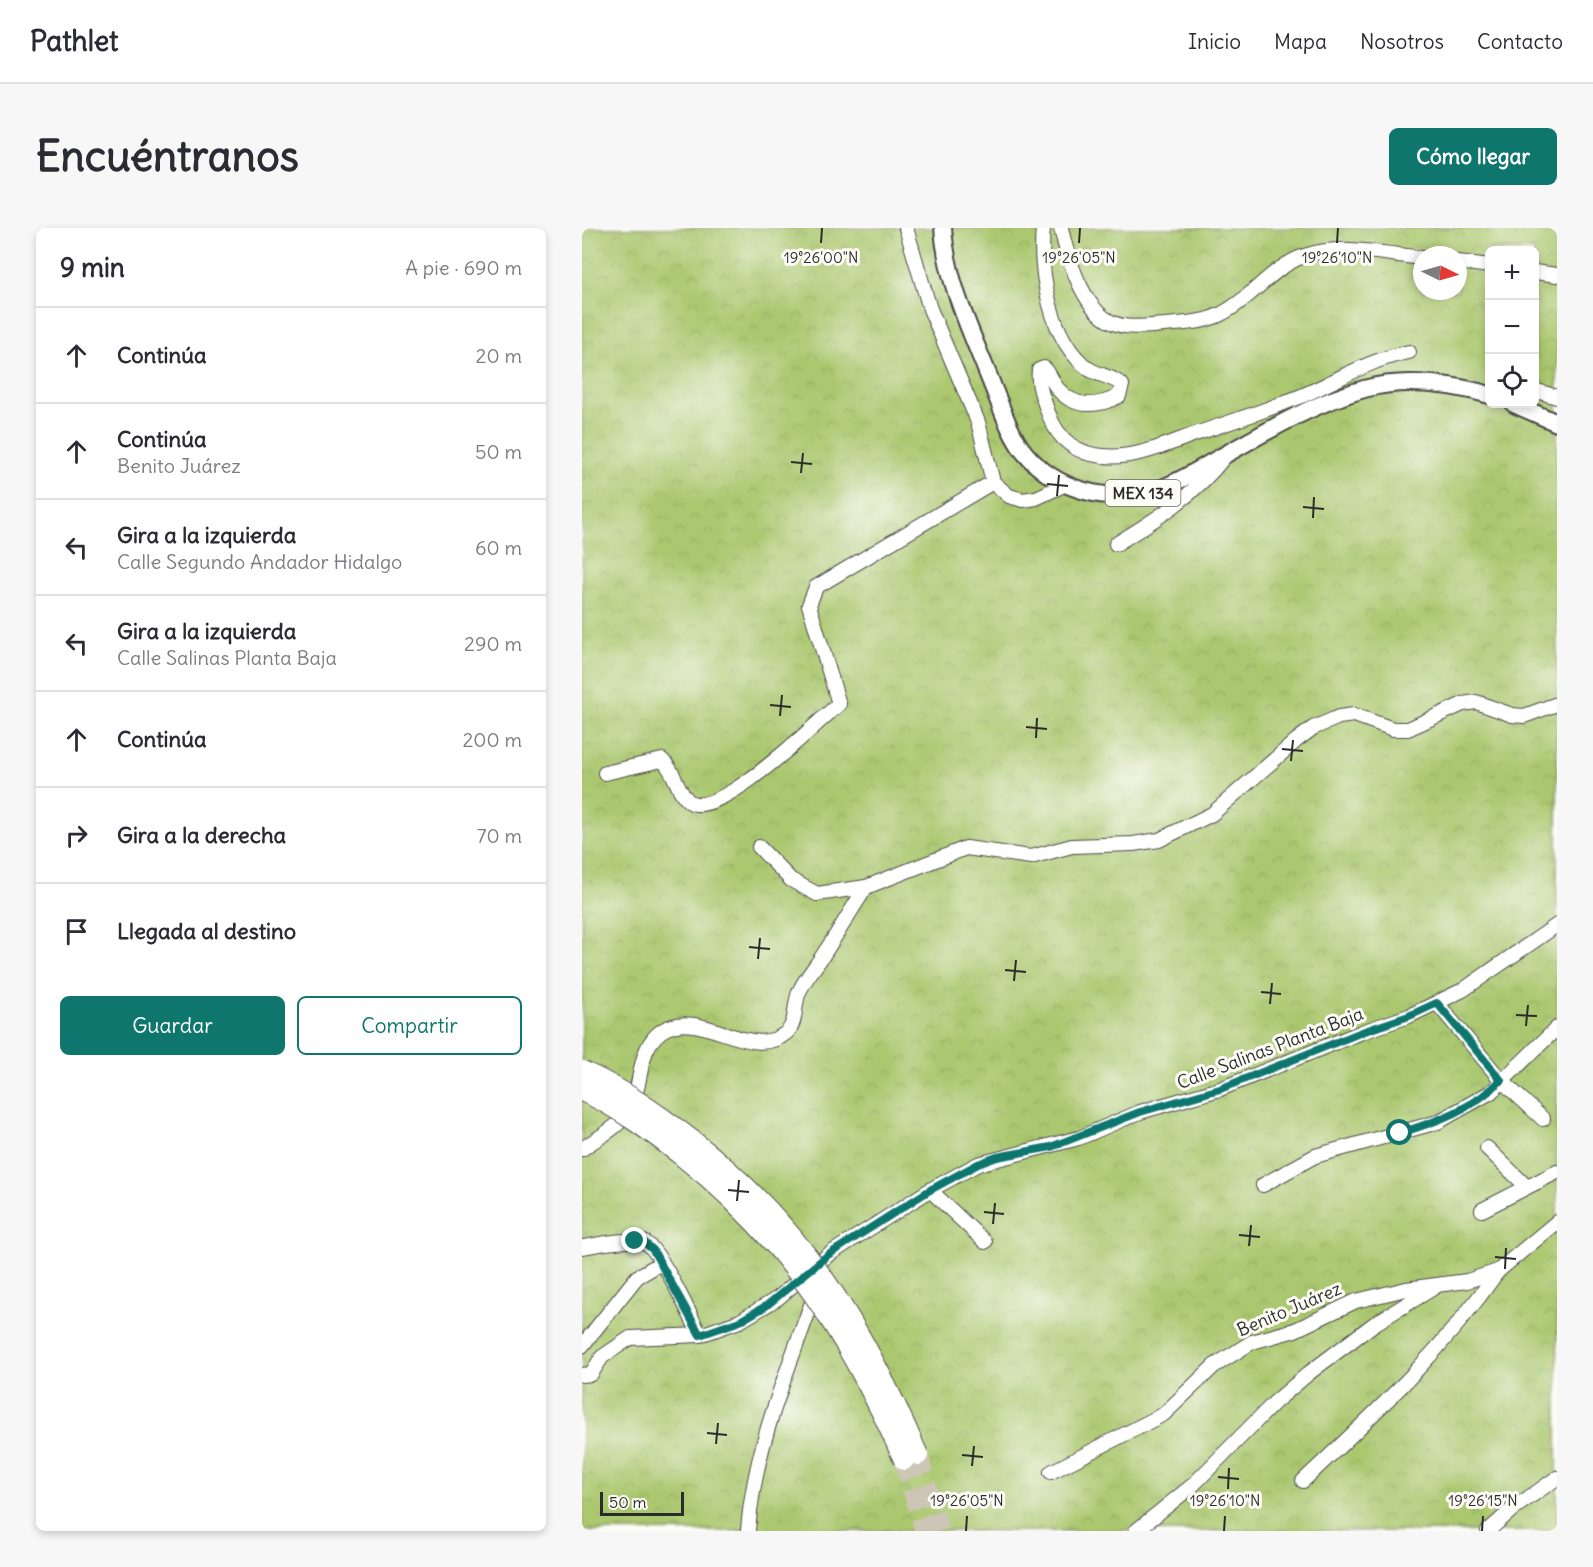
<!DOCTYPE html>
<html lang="es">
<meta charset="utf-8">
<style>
:root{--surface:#fff;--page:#f7f7f7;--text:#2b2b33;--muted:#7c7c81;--line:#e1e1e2;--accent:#0f766e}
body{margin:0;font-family:Delius,sans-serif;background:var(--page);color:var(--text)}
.controls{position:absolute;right:18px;top:18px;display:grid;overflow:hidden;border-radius:9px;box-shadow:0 3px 9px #0003}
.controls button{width:54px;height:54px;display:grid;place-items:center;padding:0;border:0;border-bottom:2px solid var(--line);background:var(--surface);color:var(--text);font:30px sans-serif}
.compass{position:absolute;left:831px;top:18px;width:54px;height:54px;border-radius:50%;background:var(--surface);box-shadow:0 3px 9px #0003;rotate:95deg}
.scale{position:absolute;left:18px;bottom:15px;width:84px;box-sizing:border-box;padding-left:6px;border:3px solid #2b2b2b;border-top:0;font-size:16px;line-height:21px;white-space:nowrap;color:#2b2b2b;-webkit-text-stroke:4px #fdfcf7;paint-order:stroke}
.stop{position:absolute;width:18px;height:18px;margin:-14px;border:4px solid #0f766e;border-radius:50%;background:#fff}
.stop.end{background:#0f766e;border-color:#fff;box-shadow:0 2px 6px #0008}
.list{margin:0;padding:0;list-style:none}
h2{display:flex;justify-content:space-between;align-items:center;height:78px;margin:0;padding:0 24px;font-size:26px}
h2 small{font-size:20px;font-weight:400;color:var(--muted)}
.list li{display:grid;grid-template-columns:39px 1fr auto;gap:18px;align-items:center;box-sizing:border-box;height:96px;padding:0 24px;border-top:2px solid var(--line)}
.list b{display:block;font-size:22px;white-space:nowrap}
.list p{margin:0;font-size:20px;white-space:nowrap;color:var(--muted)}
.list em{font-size:20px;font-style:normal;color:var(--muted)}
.actions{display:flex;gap:12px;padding:18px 24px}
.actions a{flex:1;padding:14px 0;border:2px solid var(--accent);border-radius:9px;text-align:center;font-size:21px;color:var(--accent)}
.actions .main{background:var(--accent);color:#fff}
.icon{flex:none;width:33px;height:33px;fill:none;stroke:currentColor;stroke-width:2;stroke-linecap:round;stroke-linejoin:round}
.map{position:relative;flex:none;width:975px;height:1303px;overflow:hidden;border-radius:9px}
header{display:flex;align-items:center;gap:36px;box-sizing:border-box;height:84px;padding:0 30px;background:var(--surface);border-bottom:2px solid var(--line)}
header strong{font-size:28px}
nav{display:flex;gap:33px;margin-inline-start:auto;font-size:21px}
.intro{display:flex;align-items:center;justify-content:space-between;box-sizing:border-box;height:144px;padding:0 36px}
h1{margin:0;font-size:42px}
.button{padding:15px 27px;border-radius:9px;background:var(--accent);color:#fff;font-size:21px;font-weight:700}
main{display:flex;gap:36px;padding:0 36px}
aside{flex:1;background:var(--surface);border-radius:9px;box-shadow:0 3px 9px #0003}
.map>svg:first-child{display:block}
.park{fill:url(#park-crowns);stroke:#6b7a4d;stroke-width:1.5;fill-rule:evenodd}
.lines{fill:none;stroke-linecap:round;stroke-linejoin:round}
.highway-tunnel{stroke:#cdc5b5;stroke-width:20;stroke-dasharray:20 10;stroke-linecap:butt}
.minor-casing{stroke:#494845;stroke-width:16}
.major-casing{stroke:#494845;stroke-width:20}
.minor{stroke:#fff;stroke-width:14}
.major{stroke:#fff;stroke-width:16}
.highway-bridge-casing{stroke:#494845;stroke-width:22;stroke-linecap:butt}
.highway-bridge{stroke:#fff;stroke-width:20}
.route{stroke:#0f766e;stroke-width:8}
.ticks{fill:none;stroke:#2b2b2b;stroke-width:2}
.labels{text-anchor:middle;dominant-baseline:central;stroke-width:6;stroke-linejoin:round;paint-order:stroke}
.shield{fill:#fdfcf7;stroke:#6a6a68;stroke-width:1.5}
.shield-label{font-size:16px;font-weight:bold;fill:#2b2b2b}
.street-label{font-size:18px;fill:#2b2b2b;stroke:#fdfcf7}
.ticks-label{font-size:15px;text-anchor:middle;fill:#2b2b2b;stroke:#fdfcf7;stroke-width:6;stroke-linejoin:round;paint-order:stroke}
</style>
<header>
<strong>Pathlet</strong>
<nav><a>Inicio</a><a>Mapa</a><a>Nosotros</a><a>Contacto</a></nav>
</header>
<div class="intro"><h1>Encuéntranos</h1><a class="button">Cómo llegar</a></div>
<main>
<aside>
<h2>9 min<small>A pie · 690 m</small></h2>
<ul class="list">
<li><svg class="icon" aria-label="ahead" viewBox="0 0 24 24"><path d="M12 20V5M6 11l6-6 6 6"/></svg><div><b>Continúa</b></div><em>20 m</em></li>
<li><svg class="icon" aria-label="ahead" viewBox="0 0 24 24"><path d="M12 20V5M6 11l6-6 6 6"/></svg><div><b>Continúa</b><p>Benito Juárez</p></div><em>50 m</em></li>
<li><svg class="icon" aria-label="left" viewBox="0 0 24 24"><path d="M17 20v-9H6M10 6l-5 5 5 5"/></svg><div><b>Gira a la izquierda</b><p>Calle Segundo Andador Hidalgo</p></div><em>60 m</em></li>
<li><svg class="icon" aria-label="left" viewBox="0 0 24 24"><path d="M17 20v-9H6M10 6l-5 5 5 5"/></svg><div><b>Gira a la izquierda</b><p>Calle Salinas Planta Baja</p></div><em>290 m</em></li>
<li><svg class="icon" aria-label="ahead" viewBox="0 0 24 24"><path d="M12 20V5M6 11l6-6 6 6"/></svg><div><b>Continúa</b></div><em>200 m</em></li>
<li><svg class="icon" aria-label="right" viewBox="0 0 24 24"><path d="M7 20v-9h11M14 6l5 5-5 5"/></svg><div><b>Gira a la derecha</b></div><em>70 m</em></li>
<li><svg class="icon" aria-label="arrive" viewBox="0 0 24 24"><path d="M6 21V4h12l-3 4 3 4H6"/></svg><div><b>Llegada al destino</b></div></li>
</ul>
<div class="actions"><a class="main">Guardar</a><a>Compartir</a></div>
</aside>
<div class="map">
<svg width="975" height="1303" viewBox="0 0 975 1303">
<defs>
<pattern id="park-crowns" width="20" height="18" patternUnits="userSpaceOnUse" patternTransform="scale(1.5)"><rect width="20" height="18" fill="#abc86f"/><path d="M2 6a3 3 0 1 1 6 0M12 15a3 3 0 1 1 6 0" fill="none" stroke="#93ac60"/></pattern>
</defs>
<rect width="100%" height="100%" fill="#fdfcf7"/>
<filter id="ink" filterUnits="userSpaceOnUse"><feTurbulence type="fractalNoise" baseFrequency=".0167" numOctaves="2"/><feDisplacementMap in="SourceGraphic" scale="12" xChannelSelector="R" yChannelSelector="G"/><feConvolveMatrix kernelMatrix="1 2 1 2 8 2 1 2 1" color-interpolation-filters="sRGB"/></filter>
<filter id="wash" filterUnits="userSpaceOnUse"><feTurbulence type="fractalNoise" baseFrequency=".008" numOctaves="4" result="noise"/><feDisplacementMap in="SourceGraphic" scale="24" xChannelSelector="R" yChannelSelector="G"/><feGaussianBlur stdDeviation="1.35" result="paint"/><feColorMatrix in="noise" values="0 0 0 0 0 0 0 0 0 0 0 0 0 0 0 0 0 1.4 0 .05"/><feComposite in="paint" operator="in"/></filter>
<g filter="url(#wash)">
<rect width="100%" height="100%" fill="#f5ecd7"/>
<!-- park -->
<path class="park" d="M0 0H975V1303H0ZM908 22H952V176H908ZM840 27H876V63H840Z"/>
</g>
<g filter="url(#ink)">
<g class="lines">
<!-- highway-tunnel -->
<g class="highway-tunnel">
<path d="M336 1227 357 1303"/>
<path d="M322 1232 343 1303"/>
</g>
<!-- minor casing -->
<g class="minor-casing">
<g id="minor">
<path d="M324 0 348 81 396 194 411 254 427 268 441 272 454 270 482 257"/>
<path d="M461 0C457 44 468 113 507 141 517 148 531 148 540 157L537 168C516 179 492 181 475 160 470 154 468 145 462 140L457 142C455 158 462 172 467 187 476 211 494 226 521 228 549 231 579 219 605 209 642 196 680 184 717 169 755 153 786 132 827 124"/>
<path d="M479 0C485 28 501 81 529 94 546 102 566 98 583 97 603 95 623 95 641 85 670 70 690 39 722 28 759 15 802 26 840 30"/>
<path d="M876 34 908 38"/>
<path d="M952 44 975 47"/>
<path d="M952 162 975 169"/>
<path d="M534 316C575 291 613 267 643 228"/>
<path d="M23 545 80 532C93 542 95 565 108 574 137 592 234 495 257 476L227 377 234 359 411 254"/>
<path d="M177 619 209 652 235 666 284 659 384 620 449 629 490 618 551 616 577 612 630 586 715 512 731 500 757 489 772 487 811 501H826L881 476 894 474 930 487 942 488 975 476"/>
<path d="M855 775 919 852 961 891"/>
<path d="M905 920 944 958"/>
<path d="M0 921C15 910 36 900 46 884 62 860 53 820 81 802 119 779 169 834 204 805 216 795 211 775 218 762 224 749 235 737 243 724 257 703 270 681 284 659"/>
<path d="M681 957 733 928 856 894 909 864 975 800"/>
<path d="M348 962 403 1014"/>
<path d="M900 982 975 944"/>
<path d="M0 1019C14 1017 52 1009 64 1015 79 1024 109 1089 118 1107"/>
<path d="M0 1118 55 1049 79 1035"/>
<path d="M0 1147 9 1146 20 1129 48 1110 118 1107 158 1093 196 1070 246 1027 348 962 396 936 497 910 558 884 638 861 780 804 827 788 881 762 975 697"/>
<path d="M469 1244 582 1186 632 1138 670 1114 713 1102 774 1073 824 1061 885 1053 916 1043 975 994"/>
<path d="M721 1253C793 1185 859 1125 916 1043"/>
<path d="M166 1303C172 1219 206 1142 234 1063"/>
<path d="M554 1303 611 1257 693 1174 727 1145 792 1096 853 1059"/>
<path d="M906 1303 932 1280 975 1250"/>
</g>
</g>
<!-- major casing -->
<g class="major-casing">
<g id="major">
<path d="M361 0C365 57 391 107 411 159 420 181 428 206 442 224 474 263 527 276 574 262 597 255 618 240 639 229 685 203 730 176 782 161 822 150 868 156 908 167"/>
<path d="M932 176 975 195"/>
</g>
</g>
<!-- minor -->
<use href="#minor" class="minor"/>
<!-- major -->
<use href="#major" class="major"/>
<!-- highway-bridge casing -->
<g class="highway-bridge-casing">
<g id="highway-bridge">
<path d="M0 843C41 861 76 886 111 913 222 1000 281 1099 336 1227"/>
<path d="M0 863C36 879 68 903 99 927 207 1012 267 1108 322 1232"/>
</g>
</g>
<!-- highway-bridge -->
<use href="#highway-bridge" class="highway-bridge"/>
</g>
</g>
<g class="lines" filter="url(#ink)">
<!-- route -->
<path class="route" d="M53 1013 63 1015 71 1022 118 1107 158 1093 184 1078 246 1027 348 962 396 936 415 929 469 919 558 884 638 861 780 804 827 788 855 775 919 852C893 880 854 894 818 905"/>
</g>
<!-- ticks -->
<path class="ticks" d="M239 15 240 0M497 15 498 0M755 15 756 0M209 234 230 236M219 245 221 225M465 256 486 258M475 268 477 247M721 279 742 281M731 290 732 269M188 477 209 479M198 488 200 467M444 499 465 501M454 510 455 490M700 521 721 523M709 533 711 512M167 719 188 721M176 731 178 710M423 742 444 744M432 753 434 732M679 764 699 766M688 776 690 755M934 787 955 788M944 798 946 777M146 962 167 964M155 973 157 952M402 984 422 986M411 996 413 975M657 1007 678 1009M667 1018 669 997M913 1029 934 1031M923 1041 924 1020M125 1205 145 1207M134 1216 136 1195M380 1227 401 1229M390 1238 392 1218M636 1249 657 1251M646 1261 647 1240M384 1303 385 1288M642 1303 643 1288M900 1303 901 1288"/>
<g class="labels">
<!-- shield labels -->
<rect class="shield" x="523.5" y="252" width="75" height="26" rx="4.5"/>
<g class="shield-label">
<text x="561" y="265">MEX 134</text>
</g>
<!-- street labels -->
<g class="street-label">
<text transform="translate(688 820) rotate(-21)">Calle Salinas Planta Baja</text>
<text transform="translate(707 1081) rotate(-23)">Benito Juárez</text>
</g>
</g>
<g class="ticks-label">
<text x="239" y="35">19°26'00"N</text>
<text x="497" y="35">19°26'05"N</text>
<text x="755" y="35">19°26'10"N</text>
<text x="385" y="1278">19°26'05"N</text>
<text x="643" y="1278">19°26'10"N</text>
<text x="901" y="1278">19°26'15"N</text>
</g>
</svg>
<div class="controls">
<button>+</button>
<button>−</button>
<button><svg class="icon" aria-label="locate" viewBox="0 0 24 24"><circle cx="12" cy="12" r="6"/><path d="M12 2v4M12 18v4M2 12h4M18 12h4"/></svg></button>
</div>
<svg class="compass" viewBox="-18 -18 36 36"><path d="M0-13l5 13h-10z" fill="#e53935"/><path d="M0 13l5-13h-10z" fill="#7c7c81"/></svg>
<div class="scale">50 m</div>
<div class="stop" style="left:818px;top:905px"></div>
<div class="stop end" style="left:53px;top:1013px"></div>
</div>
</main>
